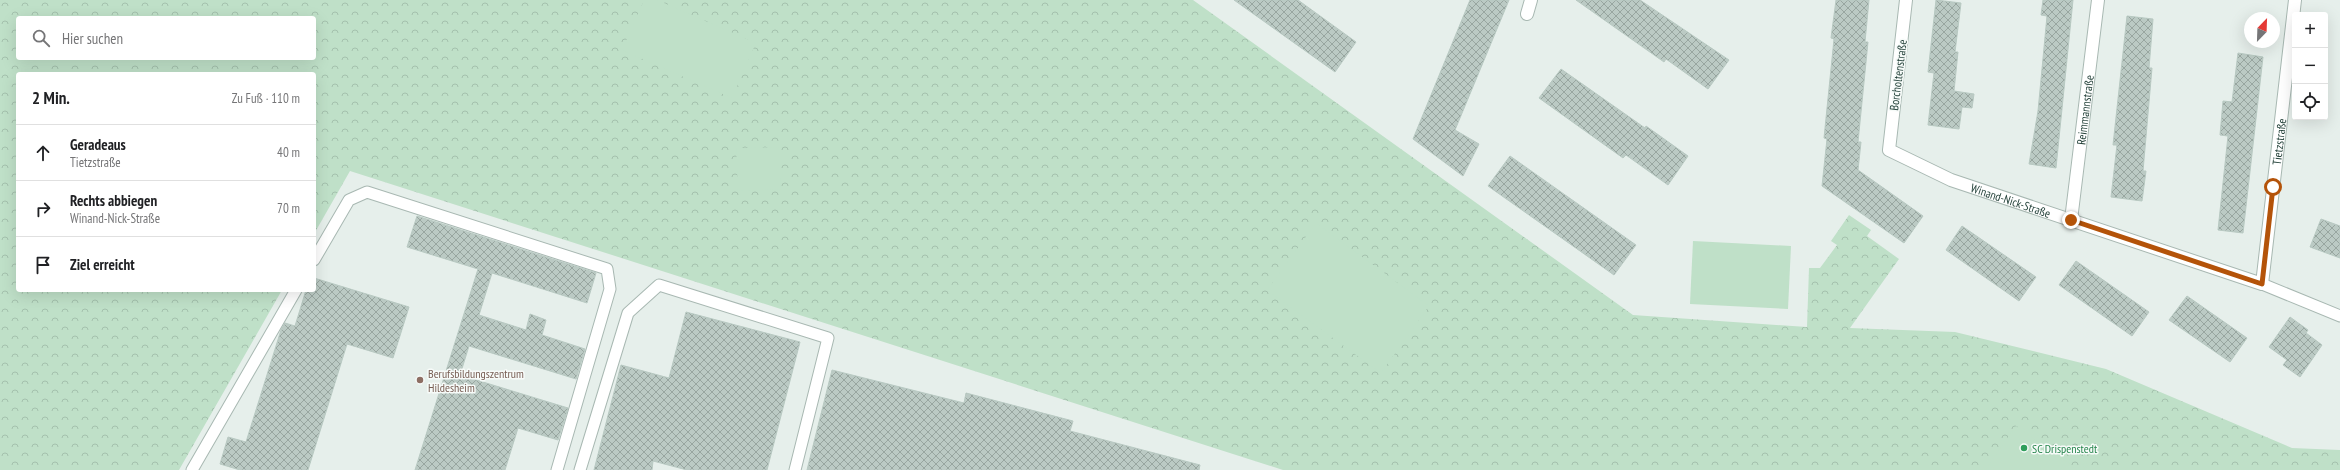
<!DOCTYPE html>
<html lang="de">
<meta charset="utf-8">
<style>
:root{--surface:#fff;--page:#f6f6f6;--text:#202124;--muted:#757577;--line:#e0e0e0}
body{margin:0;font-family:"PT Sans Narrow",sans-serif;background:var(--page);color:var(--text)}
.controls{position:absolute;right:12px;top:12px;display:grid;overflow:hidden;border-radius:4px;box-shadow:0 4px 16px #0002}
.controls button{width:36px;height:36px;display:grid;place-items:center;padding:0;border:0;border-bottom:1px solid var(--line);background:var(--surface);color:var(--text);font:20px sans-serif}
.compass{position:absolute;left:2244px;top:12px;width:36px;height:36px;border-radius:50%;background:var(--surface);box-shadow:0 4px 16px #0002;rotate:23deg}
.stop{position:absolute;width:12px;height:12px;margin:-9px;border:3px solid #b45309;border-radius:50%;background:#fff}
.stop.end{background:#b45309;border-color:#fff;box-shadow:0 1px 4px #0008}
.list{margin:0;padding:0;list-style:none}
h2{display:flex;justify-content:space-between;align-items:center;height:52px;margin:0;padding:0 16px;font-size:17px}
h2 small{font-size:13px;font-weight:400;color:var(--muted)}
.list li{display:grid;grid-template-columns:26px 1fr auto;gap:12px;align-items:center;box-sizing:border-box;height:56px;padding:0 16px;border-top:1px solid var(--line)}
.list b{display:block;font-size:15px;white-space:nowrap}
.list p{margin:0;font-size:13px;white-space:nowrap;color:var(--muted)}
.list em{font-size:13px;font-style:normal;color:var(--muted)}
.icon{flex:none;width:22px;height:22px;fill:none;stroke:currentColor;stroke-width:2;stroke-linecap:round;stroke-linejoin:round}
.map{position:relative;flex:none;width:2340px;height:470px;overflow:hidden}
.search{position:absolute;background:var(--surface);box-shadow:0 4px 16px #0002;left:16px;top:16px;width:300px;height:44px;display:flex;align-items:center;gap:10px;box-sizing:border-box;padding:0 14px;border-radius:4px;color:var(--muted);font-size:15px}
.panel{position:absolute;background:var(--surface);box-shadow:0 4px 16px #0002;left:16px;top:72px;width:300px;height:220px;border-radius:4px}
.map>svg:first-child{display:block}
.park{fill:url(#park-crowns);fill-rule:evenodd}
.garden{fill:#bfe0c8}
.building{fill:url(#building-cross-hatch);stroke:#b8c9c2}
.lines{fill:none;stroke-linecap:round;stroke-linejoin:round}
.lane-casing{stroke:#a8b8b2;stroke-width:13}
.street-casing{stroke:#a8b8b2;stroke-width:14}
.lane{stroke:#fff;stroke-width:11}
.street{stroke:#fff;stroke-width:12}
.route{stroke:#b45309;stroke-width:5}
.education-dot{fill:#8d6e63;stroke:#f7fbf9;stroke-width:1.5}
.leisure-dot{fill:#2e9e5b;stroke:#f7fbf9;stroke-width:1.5}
.labels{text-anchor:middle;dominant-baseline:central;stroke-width:3;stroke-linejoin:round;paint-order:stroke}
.street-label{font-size:12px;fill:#24423a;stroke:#f7fbf9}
.education-label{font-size:12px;fill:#785e54;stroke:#f7fbf9;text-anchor:start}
.leisure-label{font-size:12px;fill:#27864d;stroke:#f7fbf9;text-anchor:start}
</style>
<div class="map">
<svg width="2340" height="470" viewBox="0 0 2340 470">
<defs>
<pattern id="park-crowns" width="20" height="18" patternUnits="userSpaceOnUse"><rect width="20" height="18" fill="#bfe0c8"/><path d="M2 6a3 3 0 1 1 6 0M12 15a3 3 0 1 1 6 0" fill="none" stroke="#a4c1ad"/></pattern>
<pattern id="building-cross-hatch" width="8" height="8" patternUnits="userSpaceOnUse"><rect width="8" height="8" fill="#bbcac4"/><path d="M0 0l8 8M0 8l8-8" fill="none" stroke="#98a6a0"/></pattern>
</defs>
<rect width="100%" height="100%" fill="#e6efeb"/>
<!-- park -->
<path class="park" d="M0 0H1193L1633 315 1807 327 1809 268H1820L1837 245 1831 241 1849 215 1871 230 1867 236 1899 259 1850 328 1955 332 2106 369 2292 448 2340 450V470H1283L350 171 314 234V74H18V290H282L179 470H0ZM18 18H314V58H18Z"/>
<!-- garden -->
<g class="garden">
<path d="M644 0H657L756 43 732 98 622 50Z"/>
<path d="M780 147 781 189 738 191 736 148Z"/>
<path d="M1316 223 1429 306 1381 373 1267 290Z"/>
<path d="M1693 241 1791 246 1788 309 1690 304Z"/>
<path d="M2016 426 2078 470H1985Z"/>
</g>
<!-- building -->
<g class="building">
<path d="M1234 0H1298L1356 42 1335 72Z"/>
<path d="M1470 0H1509L1455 130 1479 144 1463 176 1413 139Z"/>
<path d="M1576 0H1640L1729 60 1708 89 1666 59 1664 62Z"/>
<path d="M1836 0H1869L1865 42H1868L1858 142H1861L1858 170 1923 216 1904 243 1822 186 1827 139 1824 138 1834 39 1831 38Z"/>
<path d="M1936 0 1961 3 1955 52H1958L1954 91 1974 94 1972 108 1962 107 1959 129 1928 125 1934 73 1928 72Z"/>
<path d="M2043 0H2073L2056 168 2029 164 2038 111 2047 16 2041 15Z"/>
<path d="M2127 16 2153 19 2149 68H2152L2143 171H2146L2142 201 2111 197 2117 145H2113Z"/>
<path d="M2238 53 2263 57 2243 233 2218 230 2228 136 2220 135 2223 101 2232 102Z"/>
<path d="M1561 69 1645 128 1646 126 1688 156 1668 185 1626 155 1623 158 1539 98Z"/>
<path d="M1510 156 1636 245 1614 275 1488 186Z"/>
<path d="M417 216 596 273 587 303 492 273 479 315 526 330 530 314 546 320 542 335 585 349 576 379 469 346 460 375 568 408 558 440 518 428 505 470H415L478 269 407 247Z"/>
<path d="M2321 219 2340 226V258L2310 247Z"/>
<path d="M1962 226 2036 277 2019 301 1946 250Z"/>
<path d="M2076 261 2149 312 2132 336 2059 285Z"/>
<path d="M314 278 409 307 393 358 347 344 308 470H240L220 464 228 437 246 442 281 330 285 323 295 326 306 290H314Z"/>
<path d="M2187 296 2247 338 2230 362 2169 320Z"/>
<path d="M686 312 800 342 767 470H687L653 461 652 470H594L621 365 669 378Z"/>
<path d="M2290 317 2308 330 2306 333 2322 345 2300 377 2283 365 2287 360 2269 347Z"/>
<path d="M832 370 964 403 966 393 1073 421 1070 431 1200 465 1199 470H807Z"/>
</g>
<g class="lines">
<!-- lane casing -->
<g class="lane-casing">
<g id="lane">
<path d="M314 260 349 200 367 192 607 269 610 289 557 470"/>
<path d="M2262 284 2340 316"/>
<path d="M192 470 296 290"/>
<path d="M580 470 628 313 659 285 828 338 795 470"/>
</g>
</g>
<!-- street casing -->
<g class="street-casing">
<g id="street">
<path id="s1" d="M1906 0 1889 150 1951 180 2262 284 2295 0"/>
<path d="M1527 14 1531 0"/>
<path id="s2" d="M2071 220 2098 0"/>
</g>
</g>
<!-- lane -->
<use href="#lane" class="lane"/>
<!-- street -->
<use href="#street" class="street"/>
</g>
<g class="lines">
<!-- route -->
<path class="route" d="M2071 220 2262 284 2273 187"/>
</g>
<!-- markers -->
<circle class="education-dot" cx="420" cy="380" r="4"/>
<circle class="leisure-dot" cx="2024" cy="448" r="4"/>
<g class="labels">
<!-- street labels -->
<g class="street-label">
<text transform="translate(1898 75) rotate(-83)">Borcholtenstraße</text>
<text stroke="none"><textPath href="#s2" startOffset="111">Reimmannstraße</textPath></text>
<text stroke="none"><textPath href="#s1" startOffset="691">Tietzstraße</textPath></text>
<text stroke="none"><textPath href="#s1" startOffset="283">Winand-Nick-Straße</textPath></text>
</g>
<!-- education labels -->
<g class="education-label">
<text x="428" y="373">Berufsbildungszentrum<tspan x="428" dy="14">Hildesheim</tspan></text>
</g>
<!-- leisure labels -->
<g class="leisure-label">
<text x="2032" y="448">SC Drispenstedt</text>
</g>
</g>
</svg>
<div class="controls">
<button>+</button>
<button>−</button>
<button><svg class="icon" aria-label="locate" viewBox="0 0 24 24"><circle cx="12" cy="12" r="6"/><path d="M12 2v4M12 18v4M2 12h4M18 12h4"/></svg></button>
</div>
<svg class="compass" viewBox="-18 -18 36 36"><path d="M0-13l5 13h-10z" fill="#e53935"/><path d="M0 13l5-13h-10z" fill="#757577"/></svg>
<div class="stop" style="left:2273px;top:187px"></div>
<div class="stop end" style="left:2071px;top:220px"></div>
<div class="search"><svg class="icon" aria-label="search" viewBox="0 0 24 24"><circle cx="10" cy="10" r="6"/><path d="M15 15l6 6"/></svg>Hier suchen</div>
<section class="panel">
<h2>2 Min.<small>Zu Fuß · 110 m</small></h2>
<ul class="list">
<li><svg class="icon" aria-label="ahead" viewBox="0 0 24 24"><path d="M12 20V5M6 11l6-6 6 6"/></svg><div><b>Geradeaus</b><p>Tietzstraße</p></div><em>40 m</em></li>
<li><svg class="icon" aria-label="right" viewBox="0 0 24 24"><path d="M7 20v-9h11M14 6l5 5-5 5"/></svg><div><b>Rechts abbiegen</b><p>Winand-Nick-Straße</p></div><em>70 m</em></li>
<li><svg class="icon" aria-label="arrive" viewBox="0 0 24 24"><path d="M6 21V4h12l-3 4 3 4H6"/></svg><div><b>Ziel erreicht</b></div></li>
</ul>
</section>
</div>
